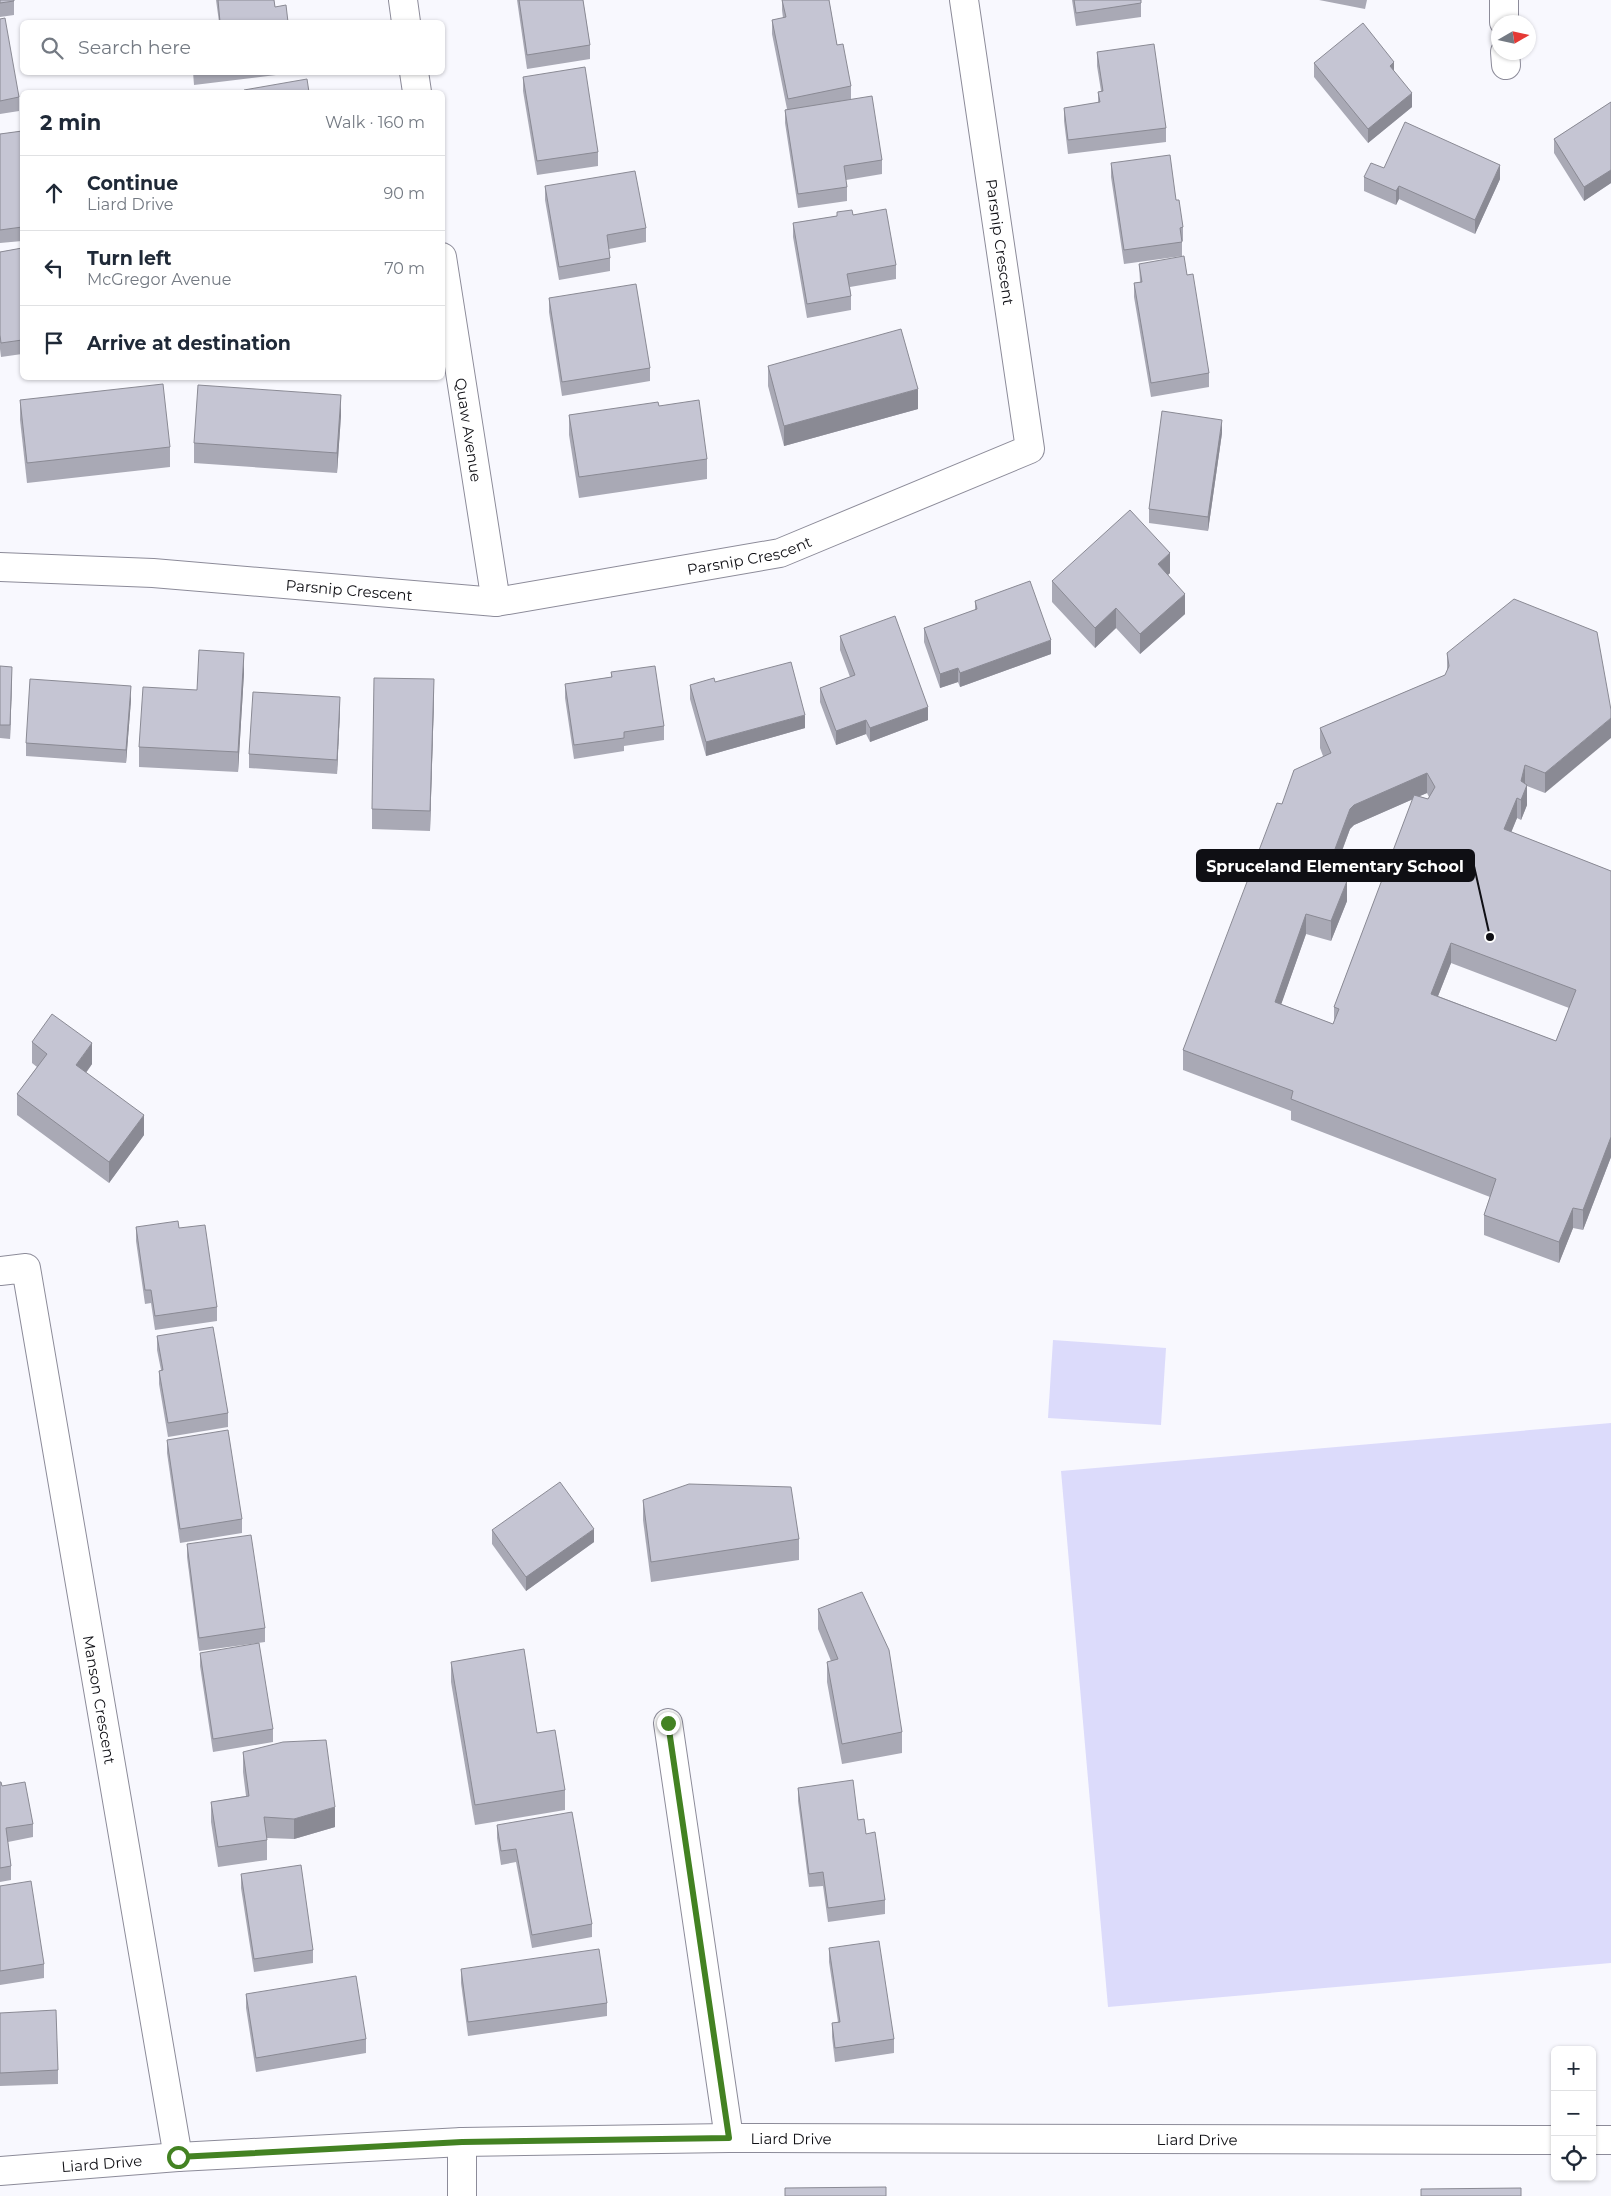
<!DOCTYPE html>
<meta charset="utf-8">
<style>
:root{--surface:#fff;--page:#f2f2f3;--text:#1f2937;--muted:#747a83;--line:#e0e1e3}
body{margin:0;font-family:Montserrat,sans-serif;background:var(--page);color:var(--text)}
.controls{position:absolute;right:15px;bottom:15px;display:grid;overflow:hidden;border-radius:8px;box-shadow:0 1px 4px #0004}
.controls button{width:45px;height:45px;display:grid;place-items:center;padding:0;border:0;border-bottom:1px solid var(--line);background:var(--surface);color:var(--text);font:25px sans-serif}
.compass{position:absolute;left:1491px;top:15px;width:45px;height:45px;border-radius:50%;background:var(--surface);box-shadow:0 1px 4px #0004;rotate:81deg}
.stop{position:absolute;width:15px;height:15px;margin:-11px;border:4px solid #438222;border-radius:50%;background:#fff}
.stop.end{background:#438222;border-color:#fff;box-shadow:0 1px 5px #0008}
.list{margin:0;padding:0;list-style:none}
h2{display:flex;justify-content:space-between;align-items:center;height:65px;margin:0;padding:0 20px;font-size:21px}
h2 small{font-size:16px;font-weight:400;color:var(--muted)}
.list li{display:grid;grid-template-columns:32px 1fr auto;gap:15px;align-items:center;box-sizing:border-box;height:75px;padding:0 20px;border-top:1px solid var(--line)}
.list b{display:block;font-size:19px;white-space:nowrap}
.list p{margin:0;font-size:16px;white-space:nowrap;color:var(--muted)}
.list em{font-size:16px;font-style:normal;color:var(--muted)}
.icon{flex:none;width:28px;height:28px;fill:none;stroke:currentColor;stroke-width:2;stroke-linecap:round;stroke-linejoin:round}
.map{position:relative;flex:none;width:1611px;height:2196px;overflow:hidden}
.search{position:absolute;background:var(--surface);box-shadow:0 1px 4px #0004;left:20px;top:20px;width:425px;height:55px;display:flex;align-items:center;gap:12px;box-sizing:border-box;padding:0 18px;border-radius:8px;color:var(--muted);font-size:19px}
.panel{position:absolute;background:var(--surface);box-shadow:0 1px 4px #0004;left:20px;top:90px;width:425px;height:290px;border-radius:8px}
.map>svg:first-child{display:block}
.park{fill:#dcdbfb}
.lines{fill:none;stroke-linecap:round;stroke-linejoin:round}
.street-casing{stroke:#8c8b99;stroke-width:30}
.street{stroke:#fff;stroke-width:28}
.wall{fill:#a9a9b5;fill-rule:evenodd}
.shaded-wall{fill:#8a8a94}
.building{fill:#c5c5d3;stroke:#8a8a94;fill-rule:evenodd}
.route{stroke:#438222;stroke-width:6}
.labels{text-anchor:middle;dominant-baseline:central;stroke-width:4.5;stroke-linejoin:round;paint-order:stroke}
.street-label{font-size:15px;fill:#0f0f14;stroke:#fff}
.leader{fill:none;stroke:#0f0f14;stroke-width:2}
.callout-dot{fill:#0f0f14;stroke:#fff;stroke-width:2}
.callout{fill:#0f0f14;stroke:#0f0f14;stroke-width:2}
.callout-label{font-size:16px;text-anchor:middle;font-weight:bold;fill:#fff}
</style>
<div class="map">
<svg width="1611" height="2196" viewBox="0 0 1611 2196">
<rect width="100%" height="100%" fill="#f8f8fe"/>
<!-- park -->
<g class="park">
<path d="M1053 1340 1166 1348 1161 1425 1048 1418Z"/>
<path d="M1611 1423V1963L1108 2007 1061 1471Z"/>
</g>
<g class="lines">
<!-- street casing -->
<g class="street-casing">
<g id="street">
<path d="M403 0 406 22"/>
<path d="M1504 0V22"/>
<path d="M1505 52 1506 65"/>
<path d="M414 72 417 92"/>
<path id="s1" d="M442 257 496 602"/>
<path id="s2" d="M0 567 153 573 496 602 780 553 1030 449 964 0"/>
<path id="s3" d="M0 1271 26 1268 178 2157"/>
<path d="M668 1723 729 2138"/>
<path d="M1592 2140H1611"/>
<path id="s4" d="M0 2171 178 2157 462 2142 729 2138 1555 2140"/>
<path d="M462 2196V2142"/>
</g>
</g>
<!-- street -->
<use href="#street" class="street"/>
</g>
<!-- wall -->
<g class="wall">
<path d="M0 0H14V15L0 17Z"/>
<path d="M216 0H274L275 7 288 22H219Z"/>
<path d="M517 0H583L590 45V59L527 69Z"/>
<path d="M782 0H829L837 45 851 86V99L882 160V174L846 180 847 187V201L798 208 785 123V110L787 109 772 34V20L783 18 782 10Z"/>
<path d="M1072 0H1141V17L1076 26Z"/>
<path d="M1319 0H1367L1365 9Z"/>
<path d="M0 19 19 97V111L0 114Z"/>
<path d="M1097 52 1166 128V142L1068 154 1064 121V108L1098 103V92L1101 91 1097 66Z"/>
<path d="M1314 63 1394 71 1412 107 1368 143 1314 77Z"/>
<path d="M193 72H292V73L194 85Z"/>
<path d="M523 77 598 152V166L537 175 523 91Z"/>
<path d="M1611 102V183L1584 201 1554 153V139Z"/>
<path d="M22 131V241L0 243V134Z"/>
<path d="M1111 163 1176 200 1183 227V241H1182V256L1124 264 1111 177Z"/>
<path d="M1384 168 1500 179 1475 234 1399 199 1396 205 1364 191V177Z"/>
<path d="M545 186 646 228V242L609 249 610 258V271L559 280 545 200Z"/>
<path d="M837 212 853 215 896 265V279L850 287 851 296V310L807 318 793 237V223L837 216Z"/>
<path d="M22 248V354L1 357 0 349V252Z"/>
<path d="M1139 264 1209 373V387L1151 397 1134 297V283L1140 282Z"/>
<path d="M549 298 650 368V381L562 396 549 312Z"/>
<path d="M768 366 918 409 784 446 768 386Z"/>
<path d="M20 400 170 447V467L27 483 20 420Z"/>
<path d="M659 406 707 459V479L579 498 569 435V415Z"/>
<path d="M341 415 337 473 194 463V443Z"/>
<path d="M1222 433 1208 531 1149 523V509Z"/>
<path d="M1170 573 1168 575 1185 614 1140 654 1116 628 1095 648 1052 602V581Z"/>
<path d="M975 601 1051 654 960 687 958 682 940 688 924 642V628L975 610Z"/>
<path d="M1597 632 1545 793 1527 786V805L1521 820 1517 818 1511 832 1611 871V1157L1583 1230 1573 1228 1559 1263 1484 1235V1215L1490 1197 1291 1120V1111L1183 1070V1050L1282 804 1323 756 1320 748V728L1445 675 1447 672V653ZM1427 793 1429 797 1428 799 1419 796ZM1413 799 1334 1007V1021L1333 1024 1281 1004 1306 934 1331 941 1347 901 1333 876 1350 829 1354 825ZM1451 963 1569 1008 1556 1041 1438 996Z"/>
<path d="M840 636 928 720 870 742 866 734 836 745 820 702V688L850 677 840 650Z"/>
<path d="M0 666 12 681 10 739 0 738Z"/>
<path d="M611 672 664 726V740L624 746V751L574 759 565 698V684L611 677Z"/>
<path d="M244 673 238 772 139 767V747L197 690Z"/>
<path d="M715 682 805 728 706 756 690 699V685Z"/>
<path d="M434 699 430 831 372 829V809Z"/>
<path d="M131 700 126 763 26 756V743Z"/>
<path d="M340 711 337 774 249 768V754Z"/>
<path d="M32 1042 92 1064 86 1073 144 1135 109 1183 17 1115V1094L37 1067 32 1063Z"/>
<path d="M136 1227 179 1228 217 1307V1321L155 1330 151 1303 145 1304 136 1241Z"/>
<path d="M157 1336 228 1413V1427L168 1437 159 1384V1371L161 1370 157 1350Z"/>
<path d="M167 1440 242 1519V1533L180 1543 167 1453Z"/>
<path d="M643 1500 799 1539V1560L651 1582 643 1520Z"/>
<path d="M492 1530 594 1542 526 1591 492 1544Z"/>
<path d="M187 1544 265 1628V1642L199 1651 187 1557Z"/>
<path d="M818 1609 902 1732V1753L842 1764 827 1682V1662L831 1661 818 1629Z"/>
<path d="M200 1653 273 1729V1742L213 1752 200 1666Z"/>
<path d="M451 1662 537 1733 565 1790V1810L475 1825 451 1682Z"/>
<path d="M243 1752 335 1827 294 1839 267 1838V1860L218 1867 211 1822V1802L246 1796 243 1772Z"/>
<path d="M0 1782 2 1786 33 1824V1837L8 1842 11 1866V1880L0 1882Z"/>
<path d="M798 1788 858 1820 866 1834 885 1900V1914L828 1922 823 1886 809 1887 798 1801Z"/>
<path d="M497 1825 592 1924V1937L532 1948 516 1862 501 1865 497 1838Z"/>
<path d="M241 1874 313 1950V1963L254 1972 241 1888Z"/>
<path d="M0 1886 44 1964V1978L0 1985Z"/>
<path d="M829 1948 894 2039V2053L835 2062 832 2037V2023L838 2022 829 1962Z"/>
<path d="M461 1969 607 2003V2016L468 2036 461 1983Z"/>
<path d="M246 1994 366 2039V2053L256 2072 246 2008Z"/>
<path d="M0 2013 58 2070V2084L0 2086Z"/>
</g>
<!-- shaded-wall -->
<g class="shaded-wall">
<path d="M1394 62V76L1390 66Z"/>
<path d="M1412 93V107L1368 143V129Z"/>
<path d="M1500 165V179L1475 234V220Z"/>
<path d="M1611 170V183L1584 201V187Z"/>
<path d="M1399 186V199L1396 205V191Z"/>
<path d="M918 389V409L784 446V426Z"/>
<path d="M341 395V415L337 473V453Z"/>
<path d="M1222 420V433L1208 531V517Z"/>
<path d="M1170 553V573L1158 584V564Z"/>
<path d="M1185 594V614L1140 654V634Z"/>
<path d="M1116 608V628L1095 648V628Z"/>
<path d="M1051 640V654L960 687V673Z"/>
<path d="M244 653V673L238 772V752Z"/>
<path d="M12 667V681L10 739V725Z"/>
<path d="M958 668V682L940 688V674Z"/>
<path d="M434 679V699L430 831V811Z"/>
<path d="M131 686V700L126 763V750Z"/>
<path d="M340 697V711L337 774V760Z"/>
<path d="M928 707V720L870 742V728Z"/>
<path d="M805 715V728L706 756V742Z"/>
<path d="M1611 718V738L1545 793V773Z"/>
<path d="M866 720V734L836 745V731Z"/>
<path d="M1525 765V785H1527V805L1521 820V781Z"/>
<path d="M1427 773V793L1354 825 1350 829 1326 893V873L1350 809 1354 805Z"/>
<path d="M1517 798V818L1504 850V829Z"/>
<path d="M1347 881V901L1331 941V921Z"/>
<path d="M1306 914V934L1275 1022V1002Z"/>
<path d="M1451 943V963L1431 1014V994Z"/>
<path d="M92 1043V1064L76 1086V1065Z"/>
<path d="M144 1115V1135L109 1183V1162Z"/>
<path d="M1611 1137V1157L1583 1230V1210Z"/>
<path d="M1573 1208V1228L1559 1263V1242Z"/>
<path d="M594 1529V1542L526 1591V1577Z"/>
<path d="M335 1807V1827L294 1839V1819Z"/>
</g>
<!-- building -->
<g class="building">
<path d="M0 0H14V1L0 3Z"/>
<path d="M218 0H274L275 7 286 5 288 22H220Z"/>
<path d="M519 0H583L590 45 527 55Z"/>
<path d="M782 0H829L837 45 843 44 851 86 788 99 772 20 786 17Z"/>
<path d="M1074 0H1141V3L1076 13Z"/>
<path d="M5 18 19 97 0 101V19Z"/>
<path d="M1363 23 1394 62 1390 66 1412 93 1368 129 1314 63Z"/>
<path d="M1154 44 1166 128 1068 140 1064 108 1100 102 1098 92 1103 91 1097 52Z"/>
<path d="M585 67 598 152 537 161 523 77Z"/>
<path d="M307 79 309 92H244V90Z"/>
<path d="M872 96 882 160 844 166 847 187 798 194 785 110Z"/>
<path d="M1611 102V170L1584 187 1554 139Z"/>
<path d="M1405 122 1500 165 1475 220 1399 186 1396 191 1364 177 1371 163 1384 168Z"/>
<path d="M22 131V227L0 230V134Z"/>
<path d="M1170 155 1176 200H1179L1183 227 1180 228 1182 242 1124 250 1111 163Z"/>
<path d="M635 171 646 228 607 235 610 258 559 267 545 186Z"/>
<path d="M886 209 896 265 847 274 851 296 807 304 793 223 837 216V212L852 210 853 215Z"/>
<path d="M22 248V340L1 343 0 335V252Z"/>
<path d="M1184 256 1187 275 1193 274 1209 373 1151 383 1134 283 1142 282 1139 264Z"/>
<path d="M636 284 650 368 562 382 549 298Z"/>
<path d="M901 329 918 389 784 426 768 366Z"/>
<path d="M163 384 170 447 27 463 20 400Z"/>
<path d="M198 385 341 395 337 453 194 443Z"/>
<path d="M699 400 707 459 579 477 569 415 658 402 659 406Z"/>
<path d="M1162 411 1222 420 1208 517 1149 509Z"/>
<path d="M1130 510 1170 553 1158 564 1185 594 1140 634 1116 608 1095 628 1052 581Z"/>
<path d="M1030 581 1051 640 960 673 958 668 940 674 924 628 977 609 975 601Z"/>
<path d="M1514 599 1597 632 1611 710V718L1545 773 1525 765 1521 781 1527 785 1521 800 1517 798 1504 829 1611 871V1137L1583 1210 1573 1208 1559 1242 1484 1215 1496 1179 1291 1099 1293 1091 1183 1050 1277 803 1282 804 1294 770 1331 753 1320 728 1445 675 1449 666 1447 653ZM1427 773 1435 787 1428 799 1414 795 1334 1007 1339 1009 1333 1024 1275 1002 1306 914 1331 921 1347 881 1326 873 1350 809 1354 805ZM1451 943 1576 990 1556 1041 1431 994Z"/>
<path d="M895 616 928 707 870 728 866 720 836 731 820 688 855 675 840 636Z"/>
<path d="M199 650 244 653 238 752 139 747 143 687 197 690Z"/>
<path d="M791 662 805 715 706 742 690 685 714 678 715 682Z"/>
<path d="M0 666 12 667 10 725H0Z"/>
<path d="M655 666 664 726 624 732V738L574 745 565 684 612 677 611 672Z"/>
<path d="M374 678 434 679 430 811 372 809Z"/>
<path d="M30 679 131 686 126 750 26 743Z"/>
<path d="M253 692 340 697 337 760 249 754Z"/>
<path d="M52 1014 92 1043 76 1065 144 1115 109 1162 17 1094 47 1054 32 1042Z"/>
<path d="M178 1221 179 1228 205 1225 217 1307 155 1316 151 1290H145L136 1227Z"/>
<path d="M213 1327 228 1413 168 1423 159 1371 163 1370 157 1336Z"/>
<path d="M228 1430 242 1519 180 1529 167 1440Z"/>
<path d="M560 1482 594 1529 526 1577 492 1530Z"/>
<path d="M689 1484 791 1487 799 1539 651 1562 643 1500Z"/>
<path d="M251 1535 265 1628 199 1638 187 1544Z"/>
<path d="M862 1592 889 1650 902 1732 842 1744 827 1662 838 1659 818 1609Z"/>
<path d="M259 1643 273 1729 213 1739 200 1653Z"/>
<path d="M524 1649 537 1733 555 1730 565 1790 475 1805 451 1662Z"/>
<path d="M326 1740 335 1807 294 1819 264 1817 267 1840 218 1847 211 1802 249 1796 243 1752 283 1742Z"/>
<path d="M853 1780 858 1820 864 1819 866 1834 875 1832 885 1900 828 1908 823 1872 809 1874 798 1788Z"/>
<path d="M0 1782H1L2 1786 25 1782 33 1824 6 1828 11 1866 0 1868Z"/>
<path d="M572 1812 592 1924 532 1935 516 1849 501 1851 497 1825Z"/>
<path d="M301 1865 313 1950 254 1959 241 1874Z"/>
<path d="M31 1881 44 1964 0 1971V1886Z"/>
<path d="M879 1941 894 2039 835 2048 832 2023 840 2022 829 1948Z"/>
<path d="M599 1949 607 2003 468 2022 461 1969Z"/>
<path d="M356 1976 366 2039 256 2058 246 1994Z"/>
<path d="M56 2010 58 2070 0 2073V2013Z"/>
<path d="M886 2187V2196H785V2188Z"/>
<path d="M1521 2188V2196H1421V2189Z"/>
</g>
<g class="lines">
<!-- route -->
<path class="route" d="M178 2157 462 2142 729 2138 668 1723"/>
</g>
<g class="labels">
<!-- street labels -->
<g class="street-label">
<text transform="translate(1000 242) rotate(82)">Parsnip Crescent</text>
<text stroke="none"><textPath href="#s1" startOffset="175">Quaw Avenue</textPath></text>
<text stroke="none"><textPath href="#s2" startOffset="755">Parsnip Crescent</textPath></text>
<text stroke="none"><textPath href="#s2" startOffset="350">Parsnip Crescent</textPath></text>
<text stroke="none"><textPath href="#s3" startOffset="464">Manson Crescent</textPath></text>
<text stroke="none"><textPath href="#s4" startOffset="792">Liard Drive</textPath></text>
<text stroke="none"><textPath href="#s4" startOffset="1198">Liard Drive</textPath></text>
<text stroke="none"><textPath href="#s4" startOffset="102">Liard Drive</textPath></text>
</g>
</g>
<!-- callouts -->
<path class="leader" d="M1490 937L1474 866"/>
<circle class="callout-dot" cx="1490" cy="937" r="5"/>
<rect class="callout" x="1197" y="850" width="277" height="31" rx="5"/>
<g class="callout-label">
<text x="1335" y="872">Spruceland Elementary School</text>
</g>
</svg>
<div class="controls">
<button>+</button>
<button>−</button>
<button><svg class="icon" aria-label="locate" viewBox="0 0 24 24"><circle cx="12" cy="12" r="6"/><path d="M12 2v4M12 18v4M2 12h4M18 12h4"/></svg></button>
</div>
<svg class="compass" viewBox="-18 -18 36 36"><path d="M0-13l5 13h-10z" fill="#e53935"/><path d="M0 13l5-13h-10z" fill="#747a83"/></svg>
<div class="stop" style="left:178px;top:2157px"></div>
<div class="stop end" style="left:668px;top:1723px"></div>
<div class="search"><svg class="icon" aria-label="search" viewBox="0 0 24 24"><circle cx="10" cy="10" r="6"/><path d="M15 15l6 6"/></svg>Search here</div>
<section class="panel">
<h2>2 min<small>Walk · 160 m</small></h2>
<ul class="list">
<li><svg class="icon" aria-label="ahead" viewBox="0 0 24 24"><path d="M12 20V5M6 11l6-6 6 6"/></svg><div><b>Continue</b><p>Liard Drive</p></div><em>90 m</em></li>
<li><svg class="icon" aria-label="left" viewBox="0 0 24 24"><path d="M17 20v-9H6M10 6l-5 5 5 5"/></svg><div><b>Turn left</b><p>McGregor Avenue</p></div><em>70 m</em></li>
<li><svg class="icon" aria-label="arrive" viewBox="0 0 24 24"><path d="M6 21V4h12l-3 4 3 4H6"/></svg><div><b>Arrive at destination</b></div></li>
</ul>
</section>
</div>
